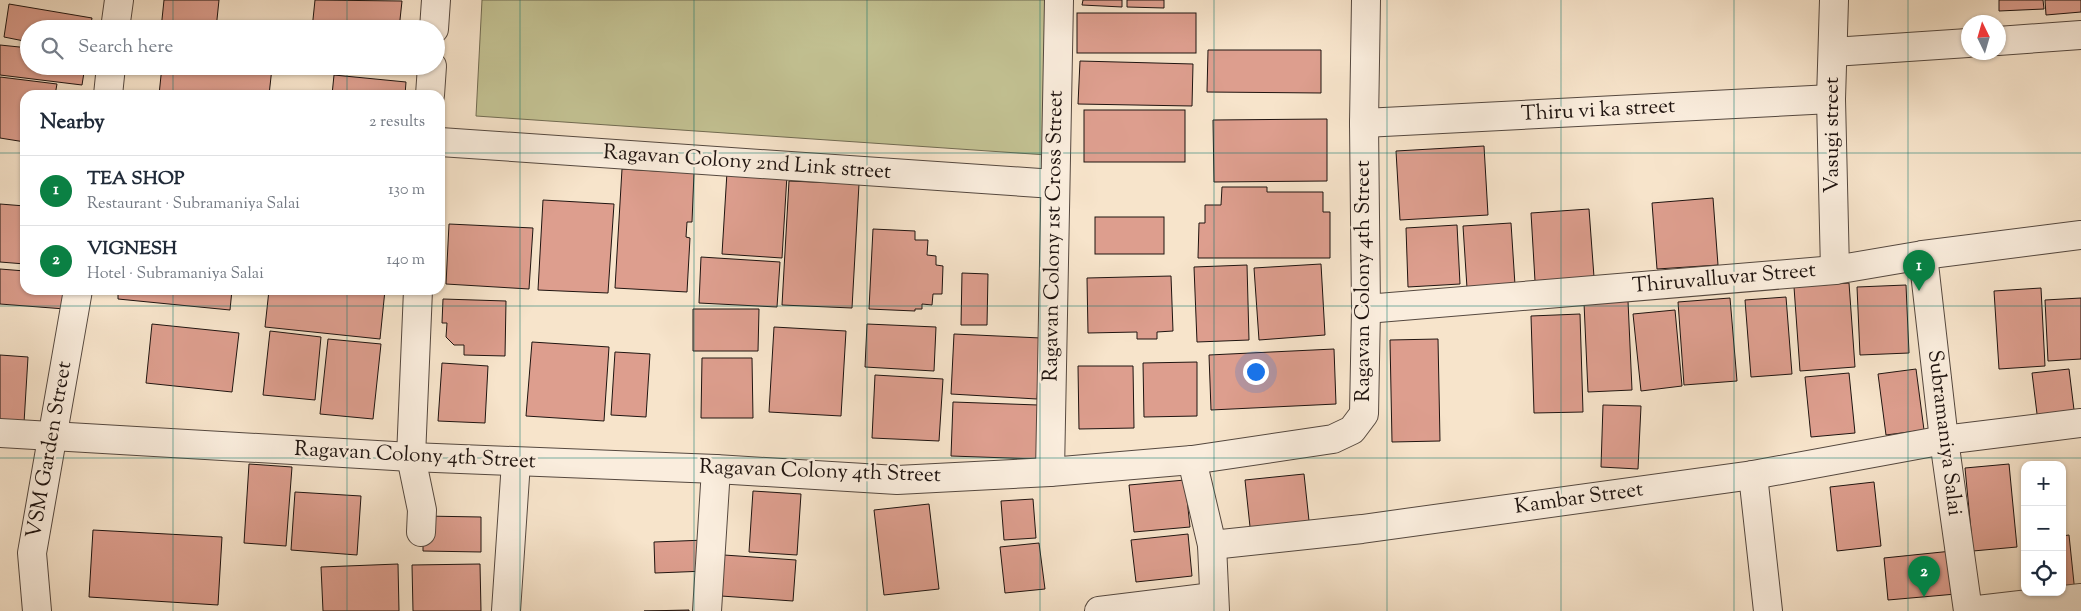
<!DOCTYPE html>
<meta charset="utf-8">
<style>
:root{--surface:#fff;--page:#f2f2f3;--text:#1f2937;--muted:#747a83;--line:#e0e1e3;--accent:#0b8043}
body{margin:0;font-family:"Sorts Mill Goudy",serif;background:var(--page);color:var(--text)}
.controls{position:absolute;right:15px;bottom:15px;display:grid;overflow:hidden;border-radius:10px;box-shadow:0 1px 4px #0004}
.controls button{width:45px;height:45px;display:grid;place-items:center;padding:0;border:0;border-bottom:1px solid var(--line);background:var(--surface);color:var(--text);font:25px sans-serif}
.compass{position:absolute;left:1961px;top:15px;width:45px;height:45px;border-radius:50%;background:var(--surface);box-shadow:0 1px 4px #0004;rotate:355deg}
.you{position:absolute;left:1255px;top:371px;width:18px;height:18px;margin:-12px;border:4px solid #fff;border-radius:50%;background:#1a73e8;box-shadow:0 0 0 8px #1a73e833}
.badge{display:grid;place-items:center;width:32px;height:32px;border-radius:50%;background:var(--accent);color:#fff;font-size:16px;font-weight:700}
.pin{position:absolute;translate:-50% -41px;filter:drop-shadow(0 1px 2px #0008)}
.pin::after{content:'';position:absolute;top:26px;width:18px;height:15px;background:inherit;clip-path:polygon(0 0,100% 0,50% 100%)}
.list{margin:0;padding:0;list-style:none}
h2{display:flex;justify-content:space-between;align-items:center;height:65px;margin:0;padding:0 20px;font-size:21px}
h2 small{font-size:16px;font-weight:400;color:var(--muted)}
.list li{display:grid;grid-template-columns:32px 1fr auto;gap:15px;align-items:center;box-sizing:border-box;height:70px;padding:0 20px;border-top:1px solid var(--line)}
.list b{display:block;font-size:19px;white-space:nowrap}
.list p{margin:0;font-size:16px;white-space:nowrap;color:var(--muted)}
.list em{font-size:16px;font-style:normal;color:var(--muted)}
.icon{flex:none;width:28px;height:28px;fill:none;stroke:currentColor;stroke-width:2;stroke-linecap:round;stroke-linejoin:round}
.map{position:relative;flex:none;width:2081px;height:611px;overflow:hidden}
.search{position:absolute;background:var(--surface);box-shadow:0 1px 4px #0004;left:20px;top:20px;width:425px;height:55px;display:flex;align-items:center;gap:12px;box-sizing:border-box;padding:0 18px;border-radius:28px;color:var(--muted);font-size:19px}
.panel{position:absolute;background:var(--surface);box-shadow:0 1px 4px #0004;left:20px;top:90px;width:425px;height:205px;border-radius:15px}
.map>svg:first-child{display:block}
.green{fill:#c3c293;stroke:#716b52}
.building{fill:#dd9e8e;stroke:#1f1410}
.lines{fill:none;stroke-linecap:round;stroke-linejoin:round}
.street-casing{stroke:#55483f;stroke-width:30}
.street{stroke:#faeddd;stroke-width:28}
.grid{fill:none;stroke:#0f766e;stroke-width:1;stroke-opacity:0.55}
.labels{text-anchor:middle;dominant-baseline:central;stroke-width:5;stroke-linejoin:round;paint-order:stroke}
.street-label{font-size:21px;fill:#1f1410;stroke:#faeddd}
</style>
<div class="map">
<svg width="2081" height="611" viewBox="0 0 2081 611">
<rect width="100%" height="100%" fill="#f7e4cb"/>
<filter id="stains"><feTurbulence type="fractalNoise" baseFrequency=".004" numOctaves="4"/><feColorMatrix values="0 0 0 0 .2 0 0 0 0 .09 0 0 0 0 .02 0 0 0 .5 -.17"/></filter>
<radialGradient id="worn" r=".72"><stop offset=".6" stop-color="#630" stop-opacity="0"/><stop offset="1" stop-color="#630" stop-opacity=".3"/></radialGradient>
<!-- green -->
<path class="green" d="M482 0H1053L1047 155 476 116Z"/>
<!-- building -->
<g class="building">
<path d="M164 0H219L216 29H161Z"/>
<path d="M315 0 402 1 399 29H312Z"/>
<path d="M1083 0H1122V7L1082 5Z"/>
<path d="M1127 0H1164V8L1127 7Z"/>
<path d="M1999 0H2043L2044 9 1999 11Z"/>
<path d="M2045 0H2081V12L2046 15Z"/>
<path d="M9 4 92 18 90 29H29V42L4 37Z"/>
<rect x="1077" y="13" width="119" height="40"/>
<path d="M0 45 29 48V66H85L82 85 0 75Z"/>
<path d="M1208 50H1321V93L1207 92Z"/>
<path d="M1080 61 1193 64 1192 106 1078 104Z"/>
<path d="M162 66 272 68 269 95H159Z"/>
<path d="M334 75 406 82 405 95H332Z"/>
<path d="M0 77 57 84 55 95H25V142L0 138Z"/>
<rect x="1084" y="110" width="101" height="52"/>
<path d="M1327 119V181L1214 182 1213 120Z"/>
<path d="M1484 146 1488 215 1400 220 1396 151Z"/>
<path d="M622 169 694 173 692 222H687L686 237 690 238 687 292 615 288Z"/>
<path d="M727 172 787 175 782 258 722 254Z"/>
<path d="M789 181 859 184 852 308 782 305Z"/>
<path d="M1222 187H1267V192H1323V212H1330V258H1198L1199 223H1205V205H1221Z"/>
<path d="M1713 198 1718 265 1657 269 1652 203Z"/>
<path d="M543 200 614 204 608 293 538 290Z"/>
<path d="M0 204 25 206V264L0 262Z"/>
<path d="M1589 209 1594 277 1535 281 1531 213Z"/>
<rect x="1095" y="217" width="69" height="37"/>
<path d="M1511 223 1515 285 1467 288 1463 226Z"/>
<path d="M449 224 533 228 529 289 446 284Z"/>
<path d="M1457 225 1460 284 1408 287 1406 228Z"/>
<path d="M873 229 915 231V240H928L927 255 936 256V265L943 266 942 294H933L932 305 922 304V309H915V311L869 309Z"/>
<path d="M701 257 780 262 777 307 699 303Z"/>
<path d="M1321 264 1325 335 1259 340 1254 268Z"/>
<path d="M1247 265 1249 340 1197 342 1194 267Z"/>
<path d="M0 269 25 271V290H66L65 309 0 304Z"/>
<path d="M962 273 988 274 987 325H961Z"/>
<path d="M1171 276 1173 331 1157 332V339H1137V332L1088 333 1087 278Z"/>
<path d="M1849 283 1855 367 1800 371 1794 287Z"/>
<path d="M1906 285 1909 353 1860 355 1857 287Z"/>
<path d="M2041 288 2045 366 1999 369 1994 291Z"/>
<path d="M118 290H232L230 310 118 299Z"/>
<path d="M269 290H385L380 339 265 327Z"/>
<path d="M1786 297 1792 374 1751 377 1745 300Z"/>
<path d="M1730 298 1737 381 1684 385 1678 302Z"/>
<path d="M2081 298V359L2048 361 2045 300Z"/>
<path d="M443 299 506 301 505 356 464 355V345H454L446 337 447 323H442Z"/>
<path d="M1628 301 1632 390 1588 392 1584 303Z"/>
<path d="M693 309H759L758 351H693Z"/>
<path d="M1675 310 1682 386 1641 391 1633 314Z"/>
<path d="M1580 314 1583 412 1534 413 1531 316Z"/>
<path d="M152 324 239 333 232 392 146 383Z"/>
<path d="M867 324 936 327 934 371 865 367Z"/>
<path d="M774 327 846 331 841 416 769 412Z"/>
<path d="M270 331 321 337 315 400 263 395Z"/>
<path d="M954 334 1041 338 1037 399 951 394Z"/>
<path d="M328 339 381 344 373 419 320 414Z"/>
<path d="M1438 339 1440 441 1392 442 1390 340Z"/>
<path d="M532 342 609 347 604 421 526 416Z"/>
<path d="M1334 349 1336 404 1211 410 1209 355Z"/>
<path d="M615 352 650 354 646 417 611 415Z"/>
<path d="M0 355 28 357 24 423 0 421Z"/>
<path d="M702 358H752L753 418H701Z"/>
<path d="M1197 362V416L1144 417 1143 363Z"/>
<path d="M442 363 488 366 485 423 438 421Z"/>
<path d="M1078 366H1133L1134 428 1079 429Z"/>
<path d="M1916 369 1924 430 1886 435 1878 374Z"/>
<path d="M2069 369 2075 418 2038 422 2032 373Z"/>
<path d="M1849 373 1855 433 1811 437 1805 377Z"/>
<path d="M875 375 943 379 939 441 872 438Z"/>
<path d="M953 402 1038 405 1037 459 951 456Z"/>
<path d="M1603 405 1641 406 1638 469 1601 467Z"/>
<path d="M249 464 292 467 286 546 244 543Z"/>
<path d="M2009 464 2017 547 1973 551 1965 468Z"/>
<path d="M1304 474 1310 530 1251 536 1245 480Z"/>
<path d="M1185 480 1190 527 1134 532 1129 485Z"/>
<path d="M1874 482 1881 546 1837 551 1830 487Z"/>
<path d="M753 491 801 494 797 555 749 552Z"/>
<path d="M295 492 361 496 357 555 291 550Z"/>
<path d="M1033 499 1036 538 1004 540 1001 501Z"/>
<path d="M929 504 939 589 884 595 874 510Z"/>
<path d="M423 516 481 517V552L423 551Z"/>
<path d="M93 530 222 537 218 605 89 597Z"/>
<path d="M1188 534 1192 576 1136 582 1131 540Z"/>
<path d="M2069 535 2075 593 2062 592V536Z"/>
<path d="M706 540 707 571 655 573 654 542Z"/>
<path d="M1039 543 1045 589 1005 593 1000 547Z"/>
<path d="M1952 551 1956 594 1888 600 1884 558Z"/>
<path d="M724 555 796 560 793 601 721 596Z"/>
<path d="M398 564 399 611H323L321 567Z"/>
<path d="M480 564 481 611H413L412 565Z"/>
<path d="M689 610V611H644Z"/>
</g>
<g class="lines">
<!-- street casing -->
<g class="street-casing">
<g id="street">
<path d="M1834 0 1831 99 1835 270"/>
<path d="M115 29 119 0"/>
<path d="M434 29 436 0"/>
<path d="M1998 41 2081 35"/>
<path d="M1833 52 1968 43"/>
<path d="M108 95 111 66"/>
<path d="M430 95 432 66"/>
<path d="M1364 123 1831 99"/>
<path d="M440 142 1054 184"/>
<path d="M1923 255 1944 440 1968 611"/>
<path d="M418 290 411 457 422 510 421 532"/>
<path d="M1366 309 1835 270 1923 255 2081 235"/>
<path d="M0 433 411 457 716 469 897 480 1050 472 1192 460 1333 439 1352 430 1364 414 1366 309 1364 123 1366 0"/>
<path d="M1192 460 1212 545 1215 611"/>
<path d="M1050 472 1059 0"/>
<path d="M1753 475 1768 611"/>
<path d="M1212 545 1362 529 1753 475 1944 440 2081 423"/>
<path d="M37 611 32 553 78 290"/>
<path d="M506 611 516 462"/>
<path d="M707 611 716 469"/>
<path d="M1099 611 1213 597"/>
<path d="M1969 611 2081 598"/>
</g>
</g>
<!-- street -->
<use href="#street" class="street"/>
</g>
<!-- grid -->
<path class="grid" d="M173 0V29M347 0V29M520 0V611M694 0V611M867 0V611M1040 0V611M1214 0V611M1387 0V611M1561 0V611M1734 0V611M1908 0V611M173 66V95M347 66V95M0 153H25M440 153H2081M173 290V611M347 290V611M0 306H2081M0 458H2081"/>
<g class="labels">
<!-- street labels -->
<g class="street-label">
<text transform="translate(1598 111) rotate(-3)">Thiru vi ka street</text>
<text transform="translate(1833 135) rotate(-90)">Vasugi street</text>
<text transform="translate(747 163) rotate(4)">Ragavan Colony 2nd Link street</text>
<text transform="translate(1054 236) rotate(-89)">Ragavan Colony 1st Cross Street</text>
<text transform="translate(1724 279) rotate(-5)">Thiruvalluvar Street</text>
<text transform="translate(1364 281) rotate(-90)">Ragavan Colony 4th Street</text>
<text transform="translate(1944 433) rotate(83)">Subramaniya Salai</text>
<text transform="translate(50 450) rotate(-80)">VSM Garden Street</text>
<text transform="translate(415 456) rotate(3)">Ragavan Colony 4th Street</text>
<text transform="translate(820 472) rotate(2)">Ragavan Colony 4th Street</text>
<text transform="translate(1579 499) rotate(-8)">Kambar Street</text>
</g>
</g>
<rect width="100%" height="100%" filter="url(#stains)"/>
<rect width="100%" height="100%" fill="url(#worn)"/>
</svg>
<div class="controls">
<button>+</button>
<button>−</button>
<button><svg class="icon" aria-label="locate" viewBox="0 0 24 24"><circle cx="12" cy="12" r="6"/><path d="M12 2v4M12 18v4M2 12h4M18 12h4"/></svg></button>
</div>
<svg class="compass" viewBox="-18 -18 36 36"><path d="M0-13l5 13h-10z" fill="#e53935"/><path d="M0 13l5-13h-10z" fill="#747a83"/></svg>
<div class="you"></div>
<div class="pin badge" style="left:1919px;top:291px">1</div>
<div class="pin badge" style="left:1924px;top:597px">2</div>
<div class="search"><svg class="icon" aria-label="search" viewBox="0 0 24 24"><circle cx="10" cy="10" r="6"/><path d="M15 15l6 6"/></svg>Search here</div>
<section class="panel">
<h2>Nearby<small>2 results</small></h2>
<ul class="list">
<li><span class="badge">1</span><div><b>TEA SHOP</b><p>Restaurant · Subramaniya Salai</p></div><em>130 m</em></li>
<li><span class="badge">2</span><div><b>VIGNESH</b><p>Hotel · Subramaniya Salai</p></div><em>140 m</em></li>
</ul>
</section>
</div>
